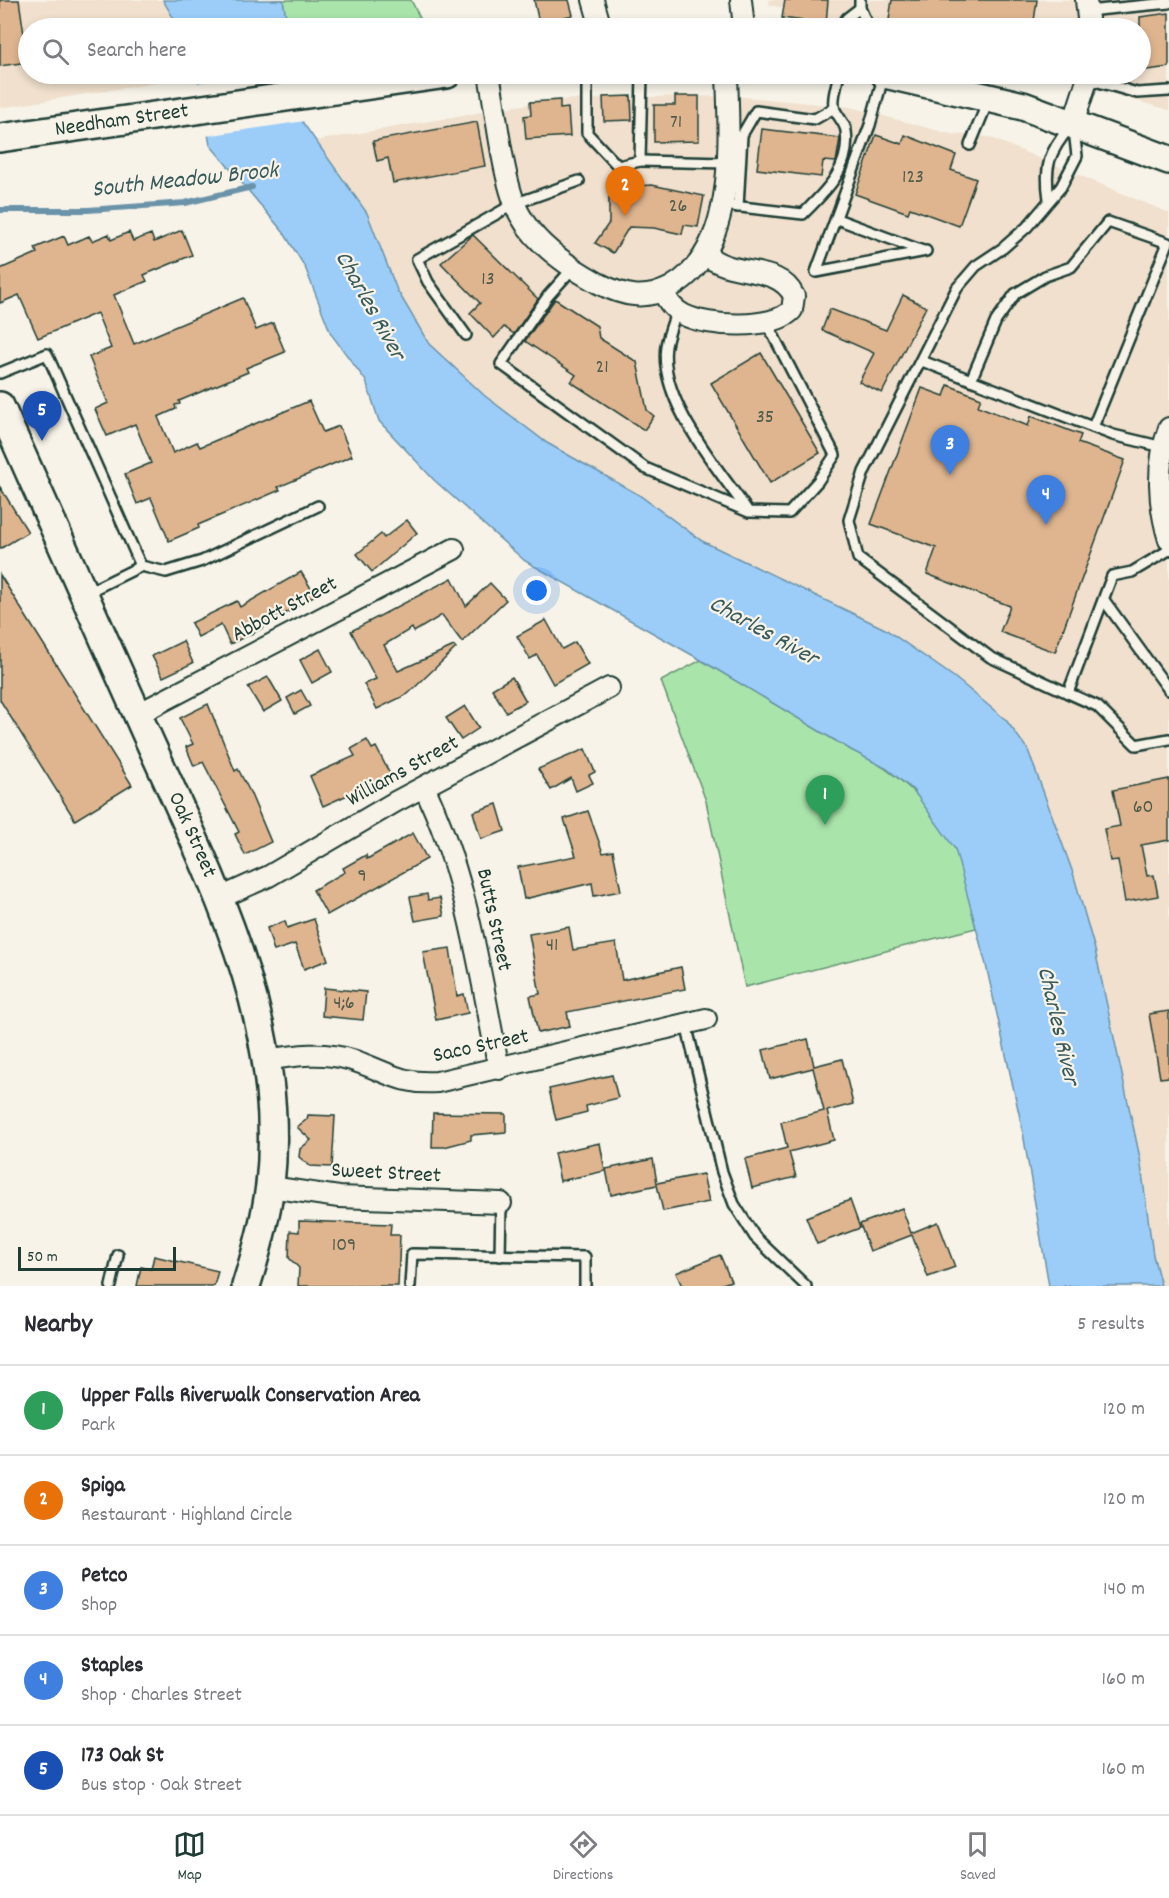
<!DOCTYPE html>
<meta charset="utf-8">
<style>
:root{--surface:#fff;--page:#f2f2f3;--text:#2b2b33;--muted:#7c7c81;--line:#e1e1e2;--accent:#1f3d34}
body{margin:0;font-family:Dekko,sans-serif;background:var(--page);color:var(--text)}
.scale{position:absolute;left:18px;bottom:15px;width:158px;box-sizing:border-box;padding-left:6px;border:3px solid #1f3d34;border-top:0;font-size:16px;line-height:21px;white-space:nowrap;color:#1f3d34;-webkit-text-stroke:4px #f7f3e8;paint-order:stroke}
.you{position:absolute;left:537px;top:591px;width:21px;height:21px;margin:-15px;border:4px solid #fff;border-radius:50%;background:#1a73e8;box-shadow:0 0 0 9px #1a73e833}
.badge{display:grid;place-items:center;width:39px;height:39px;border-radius:50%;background:var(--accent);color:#fff;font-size:20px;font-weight:700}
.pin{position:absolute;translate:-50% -50px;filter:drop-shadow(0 2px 3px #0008)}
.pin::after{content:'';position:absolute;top:32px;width:21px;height:18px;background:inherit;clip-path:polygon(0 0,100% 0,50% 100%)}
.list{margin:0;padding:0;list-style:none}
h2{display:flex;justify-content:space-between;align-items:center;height:78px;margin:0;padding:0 24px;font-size:26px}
h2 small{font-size:20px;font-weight:400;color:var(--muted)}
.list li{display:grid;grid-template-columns:39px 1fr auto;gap:18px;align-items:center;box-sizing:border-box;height:90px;padding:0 24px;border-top:2px solid var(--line)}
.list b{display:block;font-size:22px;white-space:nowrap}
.list p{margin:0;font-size:20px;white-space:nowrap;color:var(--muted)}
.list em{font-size:20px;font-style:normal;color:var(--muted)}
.icon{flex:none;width:33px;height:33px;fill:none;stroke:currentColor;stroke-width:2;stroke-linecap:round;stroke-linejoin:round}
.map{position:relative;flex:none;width:1169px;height:1286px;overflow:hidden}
.search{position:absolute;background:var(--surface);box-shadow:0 3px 9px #0003;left:18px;right:18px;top:18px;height:66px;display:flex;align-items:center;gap:15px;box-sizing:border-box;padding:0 21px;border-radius:33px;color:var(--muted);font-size:22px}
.sheet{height:528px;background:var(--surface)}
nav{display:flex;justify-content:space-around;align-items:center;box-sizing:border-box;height:84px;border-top:2px solid var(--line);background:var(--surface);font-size:16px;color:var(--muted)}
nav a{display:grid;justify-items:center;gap:3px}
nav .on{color:var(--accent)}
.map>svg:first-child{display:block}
.built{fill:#f0e0cd}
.green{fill:#a9e5ab;stroke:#649170;stroke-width:1.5}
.water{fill:#9ccdf9;stroke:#6a93aa;stroke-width:1.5}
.pier{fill:#f7f3e8}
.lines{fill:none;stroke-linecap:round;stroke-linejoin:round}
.stream{stroke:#6a93aa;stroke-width:6}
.building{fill:#deb58f;stroke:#1f3d34;stroke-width:1.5}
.lane-casing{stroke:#1f3d34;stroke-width:14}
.street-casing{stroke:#1f3d34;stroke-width:24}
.secondary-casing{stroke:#1f3d34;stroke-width:32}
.lane{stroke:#f7f3e8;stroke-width:9}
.street{stroke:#f7f3e8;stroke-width:20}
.secondary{stroke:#f7f3e8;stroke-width:27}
.labels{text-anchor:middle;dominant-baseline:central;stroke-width:4.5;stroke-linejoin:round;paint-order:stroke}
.number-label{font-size:20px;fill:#4f5b4b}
.street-label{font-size:22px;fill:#1f3d34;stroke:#f7f3e8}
.water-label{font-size:24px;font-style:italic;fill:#385a5b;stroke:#f7f3e8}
</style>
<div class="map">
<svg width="1169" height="1286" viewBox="0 0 1169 1286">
<rect width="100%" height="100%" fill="#f7f3e8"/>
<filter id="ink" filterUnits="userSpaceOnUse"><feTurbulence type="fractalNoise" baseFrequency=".0167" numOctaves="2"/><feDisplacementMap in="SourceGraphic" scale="12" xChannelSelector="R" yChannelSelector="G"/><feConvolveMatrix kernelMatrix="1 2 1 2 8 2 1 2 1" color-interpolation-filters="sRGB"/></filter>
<g filter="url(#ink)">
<!-- built -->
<g class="built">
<path d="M0 0H163L179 28H28V74H197L198 76 0 108Z"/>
<path d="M769 0H1169V110L1126 98 1067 74H1140V28H866L845 21 770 5Z"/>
<path d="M684 96 743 97 850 107 950 134 989 137 1169 213V1286H1161L1153 1255 1140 1158 1095 950 1073 873 1028 751 885 629 702 541 639 495 547 443 485 396 429 344 397 290 367 213 315 141 552 100Z"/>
</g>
<!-- green -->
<g class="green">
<path d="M273 0H411L425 28H279Z"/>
<path d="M701 660 851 750C896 769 932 804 954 847 963 865 971 907 976 928L745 987 706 801 661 681Z"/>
</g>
<!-- water -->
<g class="water">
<path d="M163 0H283L288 28H179Z"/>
<path d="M197 74H288L303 123 367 213 397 290 429 344 485 396 547 443 639 495 702 541 885 629 954 677 1006 720 1028 750 1073 873 1095 950 1140 1158 1153 1255 1161 1286H1049L1022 1127 986 965 955 849 913 790 887 769 851 750 701 660 525 561 434 480 379 421 366 381 331 334 305 267 284 233 210 145Z"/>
</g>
<!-- pier -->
<path class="pier" d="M260 74H292L305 121 206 136 196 83Z"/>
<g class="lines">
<!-- stream -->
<path class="stream" d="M0 210H88L185 203 252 187"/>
</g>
<!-- building -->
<g class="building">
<path d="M0 0H19L28 62 0 66Z"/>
<path d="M534 0H569L573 15 539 23Z"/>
<path d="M785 0H828L826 24 782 18Z"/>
<path d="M892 0H1037L1033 28H897L898 22 889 20Z"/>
<path d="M1169 13V67L1140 71V17Z"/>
<path d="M631 96 632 120 604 121 603 97Z"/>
<path d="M675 96H699V141L654 142V105H675Z"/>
<path d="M560 100V109L568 108 570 136 526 139 524 116 531 115 530 102Z"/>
<path d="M477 122 485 166 393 183 388 158 377 161 373 141Z"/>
<path d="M762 129 840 138 836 162 823 161 821 177 757 169Z"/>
<path d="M876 135 902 144 905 135 956 155 951 170 976 179 959 226 910 208 908 213 855 194Z"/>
<path d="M652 185 704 196 698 227 684 225 682 234 654 228 629 227 613 253 595 243 609 223V197L620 187Z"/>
<path d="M182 230 192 255 144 275 147 281 114 295 134 344 243 298 256 330 273 323 285 352 246 368 248 372 179 401 180 404 175 405 176 409 158 417 173 453 197 442 200 447 309 401 323 432 339 426 352 456 278 487 280 490 198 525 199 528 169 541 151 498 137 504 125 474 151 463 135 424 107 436 95 409 108 403 89 357 111 348 97 313 38 338 19 295 0 303V269L37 253 35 248 64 236 68 245 89 236 92 241 109 234 111 240 129 232 133 241 151 234 154 242Z"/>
<path d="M473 235 538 299 514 334 504 327 494 338 470 313 480 303 441 263Z"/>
<path d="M903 295 926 307 882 393 859 382 874 353 822 330 830 309 886 330Z"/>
<path d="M555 299 597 326 599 338 637 362 647 410 654 416 644 430 571 382 576 375 525 341Z"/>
<path d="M761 353 820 453 770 483 711 383Z"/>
<path d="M948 385 981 398 978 406 1028 426 1031 416 1081 435 1078 443 1125 460 1055 652 1000 632 1010 606 927 574 936 548 871 524 922 388 944 396Z"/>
<path d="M0 487 28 532 0 549Z"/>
<path d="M407 520 417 533 372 572 357 554 381 534 384 538Z"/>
<path d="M301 572 315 595 259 630 230 644 221 625 198 637 191 623 237 601 240 607Z"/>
<path d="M0 575 132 785 75 820 0 700Z"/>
<path d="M452 578 466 606 490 583 506 600 462 642 442 615 414 632 412 628 384 645 398 671 454 646 456 648 408 694 377 709 364 684 376 679 351 631Z"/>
<path d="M546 620 562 649 575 642 588 664 553 684 537 655 530 659 517 636Z"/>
<path d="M183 641 193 663 163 677 152 656Z"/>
<path d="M320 649 332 672 312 683 300 660Z"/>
<path d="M268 677 282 701 263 712 248 687Z"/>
<path d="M512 677 526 701 506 712 492 689Z"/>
<path d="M301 690 310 706 295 714 287 698Z"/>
<path d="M208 704 235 771 238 769 250 792 271 842 245 855 235 834 239 832 203 762 194 766 186 747 193 744 180 718Z"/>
<path d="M465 706 479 728 461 740 446 718Z"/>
<path d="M367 740 372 749 376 747 392 778 372 788 370 785 323 806 310 776 355 756 351 749Z"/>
<path d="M585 749 595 772 589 775 593 783 576 791 571 778 551 790 538 769Z"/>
<path d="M1169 779V840L1141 845 1147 876 1154 875 1158 896 1125 902 1118 860 1110 861 1104 829 1120 826 1113 790Z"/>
<path d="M497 804 505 831 481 839 473 812Z"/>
<path d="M588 811 603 853 613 851 621 891 594 896 592 883 524 899 518 867 576 856 564 819Z"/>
<path d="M413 833 427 859 327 915 313 890 345 872 343 868 366 855 367 859Z"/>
<path d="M427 894 428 900 440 898 444 916 415 921 410 897Z"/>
<path d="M314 919 328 960 304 969 295 944 274 951 267 928 285 921 287 928Z"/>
<path d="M569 927 573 950 616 943 622 980 681 967 685 989 567 1012 570 1026 538 1033 530 996 540 994 529 934Z"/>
<path d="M450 948 457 996 464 994 468 1013 436 1020 423 952Z"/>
<path d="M324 988 366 992 363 1020 322 1016Z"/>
<path d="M1169 1011V1077L1160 1078 1149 1014Z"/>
<path d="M808 1039 814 1066 842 1059 853 1104 827 1111 834 1140 789 1152 796 1177 752 1188 745 1159 787 1148 781 1122 824 1111 813 1068 770 1079 763 1050Z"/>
<path d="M612 1075 618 1098 586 1106 587 1112 556 1120 549 1089Z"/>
<path d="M433 1113 506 1114V1132L471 1135V1140L444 1147H432Z"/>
<path d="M308 1115 335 1116 332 1167 310 1166 299 1157 300 1149 311 1140 297 1127 307 1119Z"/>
<path d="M600 1143 605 1171 560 1181 554 1153Z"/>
<path d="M653 1159 657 1183 703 1174 709 1202 663 1211 657 1185 611 1195 606 1169Z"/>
<path d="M850 1200 860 1228 817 1244 806 1217Z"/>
<path d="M902 1208 911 1233 938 1222 955 1267 928 1277 912 1235 870 1251 860 1224Z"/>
<path d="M299 1221 391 1224 390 1235H400L398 1286H298L299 1268 289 1258 290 1231 299 1232Z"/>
<path d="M720 1255 731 1281 717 1286H682L676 1273Z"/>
<path d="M154 1256 218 1271 214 1286H137L141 1267 151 1269Z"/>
</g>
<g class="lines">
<!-- lane casing -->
<g class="lane-casing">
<g id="lane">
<path d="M860 0V8L869 28"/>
<path d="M1087 11 1169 3"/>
<path d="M840 28 847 18 860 8"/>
<path d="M587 74V133L618 166 640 161 642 74"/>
<path d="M884 74 870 125 816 272 926 251"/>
<path d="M1088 79 1137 93 1169 91"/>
<path d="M970 145 989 99"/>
<path d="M640 161 726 163"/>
<path d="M1049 199C1044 166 1049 152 1070 127"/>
<path d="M723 205 803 214C827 190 851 168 846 131 845 123 838 117 835 110 831 101 837 84 839 74"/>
<path d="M738 207 742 135 756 111 815 119 834 108"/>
<path d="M837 219 923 251"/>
<path d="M573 268 548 296 501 364 645 468 749 512 789 513 818 481 835 455 767 323"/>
<path d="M677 310C673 322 668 334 666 346 658 400 718 468 747 510"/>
<path d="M466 335 428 282 417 259 514 204 579 181"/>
<path d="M922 361 1113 435 1163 447"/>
<path d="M0 373 47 354 141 566 86 593"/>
<path d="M971 380 996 321 1015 294 1045 276 1071 267 1108 222 1168 243 1093 427"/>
<path d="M1169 550 1132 572 1112 576 1068 693 1097 706 1136 745 1169 739"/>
<path d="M141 566 166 572 202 561 318 506"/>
<path d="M1104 600 1169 690"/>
<path d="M1068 693 990 657 858 558 849 520 864 472 957 288 976 266 1003 248 1027 227 1061 187 1077 156 1074 130"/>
<path d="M686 1024 722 1172 734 1204 755 1237 806 1286"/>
<path d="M500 1256 501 1203"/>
<path d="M111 1286 118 1255"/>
<path d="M410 1286 412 1254 585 1257V1286"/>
</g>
</g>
<!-- street casing -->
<g class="street-casing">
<g id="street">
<path d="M593 0 601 28"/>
<path d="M741 0 744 28"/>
<path d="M1086 0 1089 28"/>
<path d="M489 74C496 110 503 185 520 215 536 245 569 267 598 283 623 296 645 301 671 287 738 250 729 139 727 74"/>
<path d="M1073 124 1089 74"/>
<path d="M663 291C667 301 674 310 684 315 708 327 773 330 792 310L794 296C778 263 733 279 705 254"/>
<path d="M1169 428C1156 464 1158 504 1169 540"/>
<path d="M138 714 454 549"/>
<path d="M424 787C467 876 480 973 499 1069"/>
<path d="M220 898 269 876 395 802 609 688"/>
<path d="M267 1060C296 1055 323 1051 352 1060 384 1070 400 1085 437 1082L706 1019"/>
<path d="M270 1187 339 1197 501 1203"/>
</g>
</g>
<!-- secondary casing -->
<g class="secondary-casing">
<g id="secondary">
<path d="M885 74 1023 106 1169 160"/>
<path id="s1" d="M0 138 447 74"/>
<path id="s2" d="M0 406C48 514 96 621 144 729 209 874 288 1021 270 1185 266 1219 256 1254 246 1286"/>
</g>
</g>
<!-- lane -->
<use href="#lane" class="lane"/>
<!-- street -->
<use href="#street" class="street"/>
<!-- secondary -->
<use href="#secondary" class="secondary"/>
</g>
</g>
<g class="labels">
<!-- number labels -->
<g class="number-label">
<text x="676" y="123">71</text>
<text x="913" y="178">123</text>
<text x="678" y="207">26</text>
<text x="488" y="280">13</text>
<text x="602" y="368">21</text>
<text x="765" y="418">35</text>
<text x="1143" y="808">60</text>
<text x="362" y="877">9</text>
<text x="552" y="946">41</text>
<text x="344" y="1004">4;6</text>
<text x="344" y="1246">109</text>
</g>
<!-- street labels -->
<g class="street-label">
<text stroke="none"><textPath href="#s1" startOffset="123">Needham Street</textPath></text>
<text transform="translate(285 610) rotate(-28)">Abbott Street</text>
<text transform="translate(403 772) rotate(-29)">Williams Street</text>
<text stroke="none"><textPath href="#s2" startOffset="470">Oak Street</textPath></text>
<text transform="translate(493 920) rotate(78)">Butts Street</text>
<text transform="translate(481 1047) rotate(-12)">Saco Street</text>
<text transform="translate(386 1174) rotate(3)">Sweet Street</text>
</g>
<!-- water labels -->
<g class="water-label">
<text transform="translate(185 181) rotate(-6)">South Meadow Brook</text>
<text transform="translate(369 306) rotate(61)">Charles River</text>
<text transform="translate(763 632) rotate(29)">Charles River</text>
<text transform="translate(1057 1026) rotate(77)">Charles River</text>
</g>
</g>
</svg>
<div class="scale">50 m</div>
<div class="you"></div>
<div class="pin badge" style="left:825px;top:825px;background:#2e9e5b">1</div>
<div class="pin badge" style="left:625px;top:216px;background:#e8710a">2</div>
<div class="pin badge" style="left:950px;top:475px;background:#3f7fe0">3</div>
<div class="pin badge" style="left:1046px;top:525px;background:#3f7fe0">4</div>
<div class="pin badge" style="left:42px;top:441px;background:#1a4fb4">5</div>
<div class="search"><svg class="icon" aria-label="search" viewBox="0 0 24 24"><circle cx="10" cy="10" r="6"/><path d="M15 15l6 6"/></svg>Search here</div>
</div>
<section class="sheet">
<h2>Nearby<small>5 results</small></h2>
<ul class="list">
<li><span class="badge" style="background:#2e9e5b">1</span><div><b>Upper Falls Riverwalk Conservation Area</b><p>Park</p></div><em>120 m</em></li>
<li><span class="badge" style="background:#e8710a">2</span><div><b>Spiga</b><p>Restaurant · Highland Circle</p></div><em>120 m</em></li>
<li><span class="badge" style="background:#3f7fe0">3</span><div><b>Petco</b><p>Shop</p></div><em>140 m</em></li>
<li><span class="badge" style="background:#3f7fe0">4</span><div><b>Staples</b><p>Shop · Charles Street</p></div><em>160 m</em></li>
<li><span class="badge" style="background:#1a4fb4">5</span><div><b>173 Oak St</b><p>Bus stop · Oak Street</p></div><em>160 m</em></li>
</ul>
</section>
<nav>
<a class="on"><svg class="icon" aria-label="map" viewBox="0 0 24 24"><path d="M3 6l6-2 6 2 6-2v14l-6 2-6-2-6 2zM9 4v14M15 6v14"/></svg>Map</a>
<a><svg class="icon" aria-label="directions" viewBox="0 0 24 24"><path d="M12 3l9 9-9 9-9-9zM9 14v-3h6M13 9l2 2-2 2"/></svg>Directions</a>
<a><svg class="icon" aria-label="saved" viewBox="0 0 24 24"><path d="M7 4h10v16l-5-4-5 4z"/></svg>Saved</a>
</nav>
